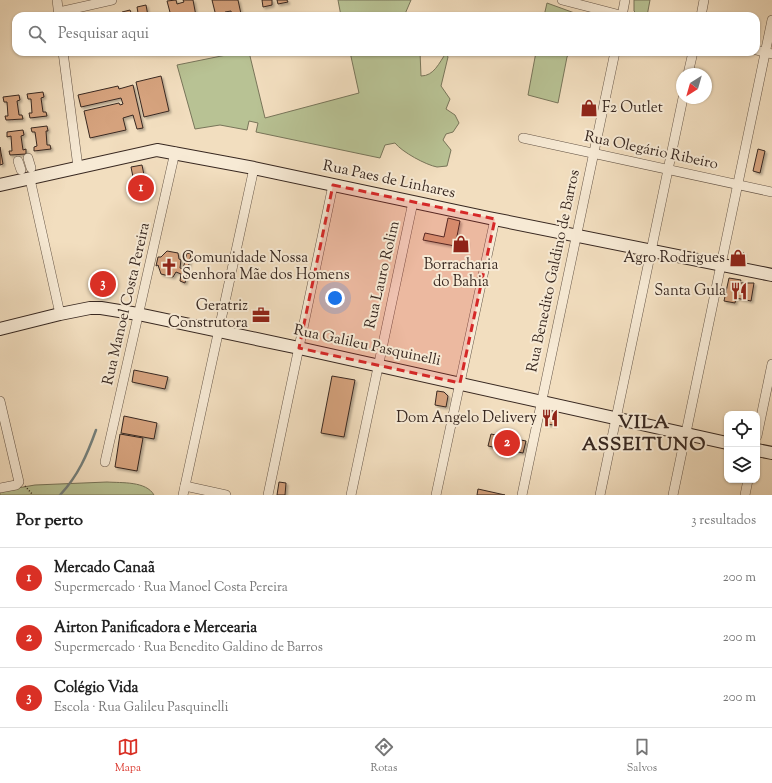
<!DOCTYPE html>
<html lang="pt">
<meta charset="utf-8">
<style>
:root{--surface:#fff;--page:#f6f6f6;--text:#222;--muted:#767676;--line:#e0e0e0;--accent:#d93025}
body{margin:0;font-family:"Sorts Mill Goudy",serif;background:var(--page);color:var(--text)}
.controls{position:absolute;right:12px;bottom:12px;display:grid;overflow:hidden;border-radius:8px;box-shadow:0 1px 3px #0004}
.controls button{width:36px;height:36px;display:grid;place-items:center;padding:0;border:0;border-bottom:1px solid var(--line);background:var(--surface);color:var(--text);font:20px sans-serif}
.compass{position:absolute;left:676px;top:68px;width:36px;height:36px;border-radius:50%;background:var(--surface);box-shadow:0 1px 3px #0004;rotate:217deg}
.you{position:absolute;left:335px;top:298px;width:14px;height:14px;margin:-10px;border:3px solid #fff;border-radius:50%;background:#1a73e8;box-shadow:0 0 0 6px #1a73e833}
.badge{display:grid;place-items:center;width:26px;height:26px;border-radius:50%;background:var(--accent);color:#fff;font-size:13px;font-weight:700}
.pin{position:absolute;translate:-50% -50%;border:2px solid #fff;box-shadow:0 1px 4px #0006}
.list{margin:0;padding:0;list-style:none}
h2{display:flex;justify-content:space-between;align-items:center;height:52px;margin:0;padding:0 16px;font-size:17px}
h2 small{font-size:13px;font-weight:400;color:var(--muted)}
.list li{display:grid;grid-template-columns:26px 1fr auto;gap:12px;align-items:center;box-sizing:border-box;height:60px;padding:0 16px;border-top:1px solid var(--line)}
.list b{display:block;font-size:15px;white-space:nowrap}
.list p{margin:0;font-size:13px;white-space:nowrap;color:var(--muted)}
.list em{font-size:13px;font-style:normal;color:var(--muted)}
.icon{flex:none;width:22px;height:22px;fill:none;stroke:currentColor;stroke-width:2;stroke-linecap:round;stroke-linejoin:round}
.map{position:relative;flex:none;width:772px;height:495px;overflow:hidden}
.search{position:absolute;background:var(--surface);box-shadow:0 1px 3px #0004;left:12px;right:12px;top:12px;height:44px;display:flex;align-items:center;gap:10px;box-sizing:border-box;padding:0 14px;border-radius:12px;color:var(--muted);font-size:15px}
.sheet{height:232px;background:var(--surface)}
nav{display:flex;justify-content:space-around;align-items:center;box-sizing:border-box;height:56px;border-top:1px solid var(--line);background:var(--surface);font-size:11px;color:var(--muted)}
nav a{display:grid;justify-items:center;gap:2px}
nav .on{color:var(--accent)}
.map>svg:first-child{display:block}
.green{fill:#b8c294;stroke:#78755a}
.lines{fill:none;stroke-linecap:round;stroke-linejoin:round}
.stream{stroke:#75807c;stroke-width:2.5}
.building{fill:#d6a37e;stroke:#382821;filter:url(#shadow)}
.street-casing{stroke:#665648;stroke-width:10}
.secondary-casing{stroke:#382821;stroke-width:14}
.path{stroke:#382821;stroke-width:1.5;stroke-dasharray:1 2;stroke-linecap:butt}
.street{stroke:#f7ead5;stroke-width:9}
.secondary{stroke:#f7ead5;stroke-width:12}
.marked{fill:#d62828;fill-opacity:0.2;stroke:#d62828;stroke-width:3;stroke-dasharray:8 5;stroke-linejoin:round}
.labels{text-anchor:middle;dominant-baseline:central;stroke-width:4;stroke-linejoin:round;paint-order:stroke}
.poi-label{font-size:15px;fill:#382821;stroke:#f7ead5;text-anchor:end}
.street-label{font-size:15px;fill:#382821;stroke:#f7ead5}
.district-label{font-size:19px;font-weight:bold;letter-spacing:1px;fill:#382821;stroke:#f7ead5}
</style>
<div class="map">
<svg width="772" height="495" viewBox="0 0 772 495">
<defs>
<filter id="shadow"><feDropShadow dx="2" dy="2" stdDeviation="1" flood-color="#0004"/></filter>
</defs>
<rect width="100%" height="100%" fill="#f2debf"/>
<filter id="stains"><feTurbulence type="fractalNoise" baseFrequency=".005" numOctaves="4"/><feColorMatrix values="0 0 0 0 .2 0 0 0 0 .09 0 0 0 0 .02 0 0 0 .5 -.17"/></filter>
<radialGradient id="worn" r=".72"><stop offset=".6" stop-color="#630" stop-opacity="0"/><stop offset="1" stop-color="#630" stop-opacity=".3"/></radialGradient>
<!-- green -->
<g class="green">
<path d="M338 0H411L405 14 406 16H341Z"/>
<path d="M634 0H650L647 16 636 13 634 11Z"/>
<path d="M547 3 580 15 544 16Z"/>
<path d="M241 52H249L265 118 359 93 350 52H420L421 76C434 76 439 63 446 53L448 57 441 86 450 99 446 109 455 115 459 123 453 132 446 134 443 140 451 150 447 166C444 166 440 167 437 167 426 165 402 152 395 143L385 145 380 158 256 132 258 123 249 121 247 130 220 125 195 129 177 65Z"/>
<path d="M536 52H570L567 57 558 103 528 95Z"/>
<path d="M107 482C122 483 146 481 154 495H0V491L35 485Z"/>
</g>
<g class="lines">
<!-- stream -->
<path class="stream" d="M60 495C78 476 87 455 96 430"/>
</g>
<!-- building -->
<g class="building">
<path d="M176 0 177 4 184 2 183 0H193L196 16H171L167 1Z"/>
<path d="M212 0H238L241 14 232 16 231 11 225 12 226 16H216Z"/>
<path d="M262 0H272V5L263 7Z"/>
<path d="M277 0H287L288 2 278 4Z"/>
<path d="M146 5 148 16H123L122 12 130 10 132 15 138 13 137 7Z"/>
<path d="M161 76 169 111 144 117 136 82Z"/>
<path d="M133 85 143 128 137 129 133 115 123 118 126 130 90 138 84 111 119 103 120 105 123 104 121 98 81 107 78 95 118 86 119 89Z"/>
<path d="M43 92 44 97 41 98 43 112H46L47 116 30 118 29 113H32L31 99H28L27 94Z"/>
<path d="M19 95 20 100 17 101 19 115H22L23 119 6 120 5 116H8L7 102H4L3 97Z"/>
<path d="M47 126 48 131H46L47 145H50L51 149 34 151V147L37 146 35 132H32L31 128Z"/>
<path d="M23 130 24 135 21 136 23 150 26 149V154L10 155 9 151H12L11 136 7 137V132Z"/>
<path d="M0 147 3 164 0 165Z"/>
<path d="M758 149 765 151 760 173 753 171Z"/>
<path d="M142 165 148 195 137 197 131 167Z"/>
<path d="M448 218 460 221 455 246 423 240 425 233 444 237Z"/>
<path d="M457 239 467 241 466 248 455 246Z"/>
<path d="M167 251 178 253 179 259 181 260 180 268 183 269 187 253 191 254 185 283 180 281 181 274 176 272 173 277 161 274 158 265 156 266 158 257H161Z"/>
<path d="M735 251 744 253 741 265 732 263Z"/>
<path d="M729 278 741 280 740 283H754L751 301 736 298 735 303 724 301Z"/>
<path d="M134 370 168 377 165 389 132 382Z"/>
<path d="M332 376 355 380 344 437 321 433Z"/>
<path d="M437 391 444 392 448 396 446 407 435 405Z"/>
<path d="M547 411 556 413 554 425 545 424Z"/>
<path d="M124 416 157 423 154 439 121 433Z"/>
<path d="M120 434 143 438 137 471 115 467Z"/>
<path d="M491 434 526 441 523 453 488 446Z"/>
<path d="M279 482 286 483 285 495H277Z"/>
<path d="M478 489 505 495H477Z"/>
</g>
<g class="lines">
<!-- street casing -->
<g class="street-casing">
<g id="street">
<path d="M57 0 59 16"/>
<path d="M562 0 624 16"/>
<path d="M59 12 112 0"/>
<path d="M622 16 625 0"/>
<path d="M701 16 704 0"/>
<path d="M756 50 772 54"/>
<path d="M63 52 78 167"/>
<path d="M688 74 693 52"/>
<path d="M523 138 772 192"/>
<path d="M28 158 31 168"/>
<path d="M18 161 21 170"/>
<path d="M30 179 60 314"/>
<path d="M0 401 19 482 16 485 0 488"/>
<path d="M757 436 772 364"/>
<path d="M105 462 175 152"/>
<path d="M185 486 226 495"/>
<path d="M183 495 254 168"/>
<path d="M268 495 333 185"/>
<path d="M351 495 413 202"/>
<path d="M436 495 495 219"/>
<path d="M522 495 615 52"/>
<path d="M600 495 683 98"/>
<path d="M673 495 772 20"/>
<path d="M745 495 748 480"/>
</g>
</g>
<!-- secondary casing -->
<g class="secondary-casing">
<g id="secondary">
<path d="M0 185 157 150 254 168 489 218 772 275"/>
<path d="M0 329 60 314 90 308H101L138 314 299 348 727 443"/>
<path d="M757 450 772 453"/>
</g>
</g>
<!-- path -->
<path class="path" d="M25 486 33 495"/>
<!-- street -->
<use href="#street" class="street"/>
<!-- secondary -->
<use href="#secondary" class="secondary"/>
</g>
<!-- marked area -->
<path class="marked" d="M333 185 495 219 460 383 299 348Z"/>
<!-- icons -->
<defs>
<g id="shop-bare" transform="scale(1.38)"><path d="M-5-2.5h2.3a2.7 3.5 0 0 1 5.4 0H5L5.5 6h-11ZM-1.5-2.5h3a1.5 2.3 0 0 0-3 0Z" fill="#8f2418" stroke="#f7ead5" stroke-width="2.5" paint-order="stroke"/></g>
<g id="church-bare" transform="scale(1.38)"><path d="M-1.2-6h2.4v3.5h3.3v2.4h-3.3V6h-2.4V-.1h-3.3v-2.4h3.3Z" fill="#8f2418" stroke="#f7ead5" stroke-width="2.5" paint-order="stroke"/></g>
<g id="restaurant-bare" transform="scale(1.38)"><path d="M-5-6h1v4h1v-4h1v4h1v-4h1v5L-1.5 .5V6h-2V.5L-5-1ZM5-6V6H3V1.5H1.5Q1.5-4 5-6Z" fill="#8f2418" stroke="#f7ead5" stroke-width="2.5" paint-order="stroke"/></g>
<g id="office-bare" transform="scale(1.38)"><path d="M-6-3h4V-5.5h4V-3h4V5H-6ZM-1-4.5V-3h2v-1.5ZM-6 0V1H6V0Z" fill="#8f2418" stroke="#f7ead5" stroke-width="2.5" paint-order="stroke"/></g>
</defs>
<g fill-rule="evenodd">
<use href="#shop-bare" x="589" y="108"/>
<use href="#shop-bare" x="461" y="244"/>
<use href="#shop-bare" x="738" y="258"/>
<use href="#church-bare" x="169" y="267"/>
<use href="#restaurant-bare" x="739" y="291"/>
<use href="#office-bare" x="261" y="315"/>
<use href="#restaurant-bare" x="550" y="418"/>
</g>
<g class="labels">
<!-- poi labels -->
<g class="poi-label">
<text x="602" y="108" text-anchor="start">F2 Outlet</text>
<text x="182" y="258" text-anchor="start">Comunidade Nossa<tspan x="182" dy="17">Senhora Mãe dos Homens</tspan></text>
<text x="725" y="258">Agro Rodrigues</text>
<text x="461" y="265" text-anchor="middle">Borracharia<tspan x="461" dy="17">do Bahia</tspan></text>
<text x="726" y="291">Santa Gula</text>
<text x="248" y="306">Geratriz<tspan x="248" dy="17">Construtora</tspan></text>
<text x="537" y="418">Dom Angelo Delivery</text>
</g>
<!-- street labels -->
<g class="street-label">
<text transform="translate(651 151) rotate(12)">Rua Olegário Ribeiro</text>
<text transform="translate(389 180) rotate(12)">Rua Paes de Linhares</text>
<text transform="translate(554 271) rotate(-78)">Rua Benedito Galdino de Barros</text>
<text transform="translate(383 275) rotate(-77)">Rua Lauro Rolim</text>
<text transform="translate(127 304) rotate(-77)">Rua Manoel Costa Pereira</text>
<text transform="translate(367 346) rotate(12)">Rua Galileu Pasquinelli</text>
</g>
<!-- district labels -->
<g class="district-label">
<text x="644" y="423">VILA<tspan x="644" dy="22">ASSEITUNO</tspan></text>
</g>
</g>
<rect width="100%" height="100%" filter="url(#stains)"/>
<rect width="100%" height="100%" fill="url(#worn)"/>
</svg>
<div class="controls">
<button><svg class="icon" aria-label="locate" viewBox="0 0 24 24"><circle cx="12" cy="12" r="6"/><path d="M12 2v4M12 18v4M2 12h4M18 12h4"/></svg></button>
<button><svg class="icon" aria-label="layers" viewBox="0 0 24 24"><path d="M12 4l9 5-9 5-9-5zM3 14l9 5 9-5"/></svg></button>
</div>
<svg class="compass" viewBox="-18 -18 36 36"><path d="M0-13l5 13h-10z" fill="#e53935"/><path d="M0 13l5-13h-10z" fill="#767676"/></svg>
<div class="you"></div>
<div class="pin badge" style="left:141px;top:188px">1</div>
<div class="pin badge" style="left:507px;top:443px">2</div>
<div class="pin badge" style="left:103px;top:284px">3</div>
<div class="search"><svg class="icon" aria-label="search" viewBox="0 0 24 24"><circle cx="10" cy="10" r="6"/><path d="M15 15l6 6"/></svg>Pesquisar aqui</div>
</div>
<section class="sheet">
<h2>Por perto<small>3 resultados</small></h2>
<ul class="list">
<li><span class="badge">1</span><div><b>Mercado Canaã</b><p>Supermercado · Rua Manoel Costa Pereira</p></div><em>200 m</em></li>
<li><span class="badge">2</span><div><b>Airton Panificadora e Mercearia</b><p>Supermercado · Rua Benedito Galdino de Barros</p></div><em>200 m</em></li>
<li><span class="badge">3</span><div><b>Colégio Vida</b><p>Escola · Rua Galileu Pasquinelli</p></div><em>200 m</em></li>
</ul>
</section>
<nav>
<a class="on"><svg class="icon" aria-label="map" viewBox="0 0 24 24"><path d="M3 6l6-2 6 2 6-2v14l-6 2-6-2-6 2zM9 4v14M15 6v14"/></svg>Mapa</a>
<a><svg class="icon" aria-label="directions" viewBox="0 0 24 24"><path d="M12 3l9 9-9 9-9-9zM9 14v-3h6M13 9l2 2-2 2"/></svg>Rotas</a>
<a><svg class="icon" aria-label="saved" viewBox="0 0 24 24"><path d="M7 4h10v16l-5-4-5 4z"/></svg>Salvos</a>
</nav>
